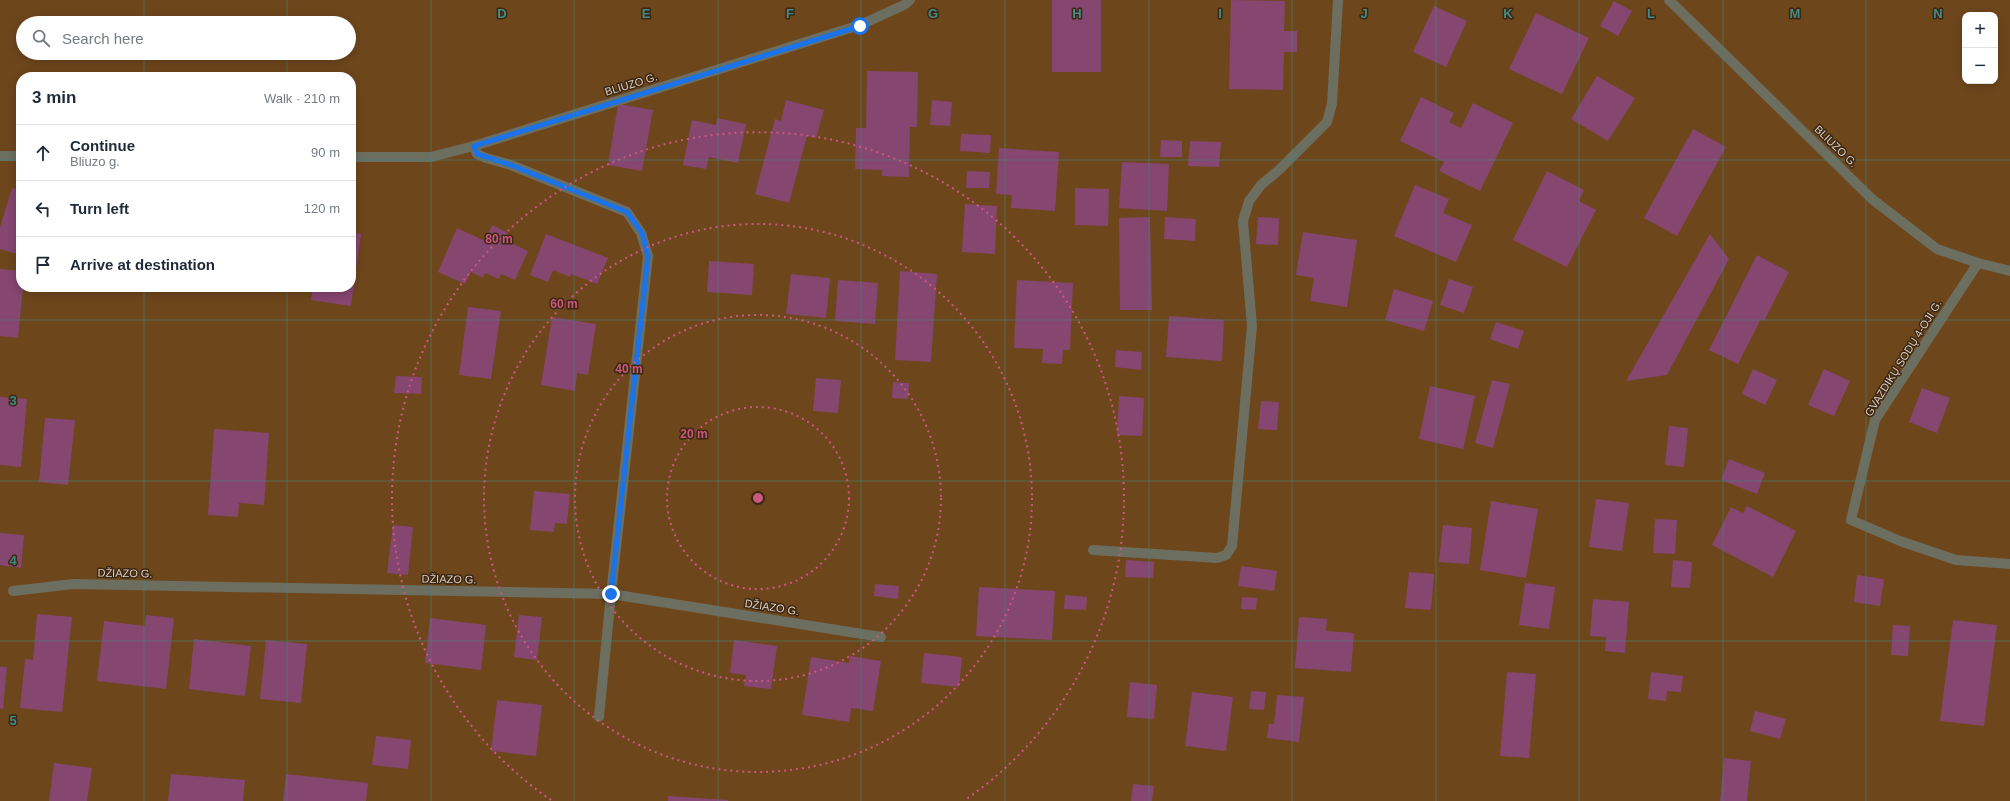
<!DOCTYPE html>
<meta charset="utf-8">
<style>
:root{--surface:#fff;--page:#f6f6f7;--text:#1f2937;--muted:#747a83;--line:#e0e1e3}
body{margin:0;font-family:Arial,sans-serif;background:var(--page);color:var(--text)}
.controls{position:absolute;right:12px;top:12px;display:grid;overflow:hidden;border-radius:8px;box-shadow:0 2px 10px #0003}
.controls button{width:36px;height:36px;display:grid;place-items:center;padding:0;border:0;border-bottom:1px solid var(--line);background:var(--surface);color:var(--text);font:20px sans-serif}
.stop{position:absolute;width:12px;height:12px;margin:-9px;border:3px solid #1a73e8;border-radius:50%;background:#fff}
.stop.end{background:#1a73e8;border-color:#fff;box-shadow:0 1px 4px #0008}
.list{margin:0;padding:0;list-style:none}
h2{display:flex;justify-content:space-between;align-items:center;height:52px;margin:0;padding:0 16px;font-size:17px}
h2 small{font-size:13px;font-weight:400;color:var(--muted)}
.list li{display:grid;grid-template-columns:26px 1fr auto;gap:12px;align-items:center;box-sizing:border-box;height:56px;padding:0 16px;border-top:1px solid var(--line)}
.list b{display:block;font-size:15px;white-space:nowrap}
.list p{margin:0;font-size:13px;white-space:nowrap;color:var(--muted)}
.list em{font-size:13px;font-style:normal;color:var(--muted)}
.icon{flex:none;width:22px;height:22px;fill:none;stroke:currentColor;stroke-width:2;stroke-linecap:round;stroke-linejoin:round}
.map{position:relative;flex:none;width:2010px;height:801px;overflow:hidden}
.search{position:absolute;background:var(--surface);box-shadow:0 2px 10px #0003;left:16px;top:16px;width:340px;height:44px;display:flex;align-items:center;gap:10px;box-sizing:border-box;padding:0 14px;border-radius:22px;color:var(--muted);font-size:15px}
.panel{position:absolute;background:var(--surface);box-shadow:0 2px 10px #0003;left:16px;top:72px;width:340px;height:220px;border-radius:16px}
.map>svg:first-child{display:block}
.green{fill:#6e461c;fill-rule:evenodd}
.building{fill:#854670}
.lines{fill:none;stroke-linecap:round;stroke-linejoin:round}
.minor{stroke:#6c6e60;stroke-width:10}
.route{stroke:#1a73e8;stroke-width:5}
.grid{fill:none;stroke:#428c83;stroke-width:1;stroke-opacity:0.55}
.ring{fill:none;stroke:#cb587f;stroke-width:2;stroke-dasharray:2 4}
.labels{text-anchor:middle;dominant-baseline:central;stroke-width:3;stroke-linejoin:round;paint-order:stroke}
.street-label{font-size:11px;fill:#ddcfc3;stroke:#3b2712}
.grid-label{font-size:13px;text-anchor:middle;font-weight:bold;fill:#428c83;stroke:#3b2712;stroke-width:3;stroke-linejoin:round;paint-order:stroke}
.centre{fill:#cb587f;stroke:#3b2712;stroke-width:2}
.ring-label{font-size:12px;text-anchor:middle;font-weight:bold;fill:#cb587f;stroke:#3b2712;stroke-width:3;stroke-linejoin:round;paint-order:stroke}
</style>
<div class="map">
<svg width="2010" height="801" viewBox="0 0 2010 801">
<rect width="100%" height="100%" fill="#46311c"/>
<!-- green -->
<path class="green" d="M0 0H2010V801H0ZM1965 15H1995V81H1965ZM23 23H349V53H23ZM21 77H351V287H21Z"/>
<!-- building -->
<g class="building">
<rect x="1052" y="0" width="49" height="72"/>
<path d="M1231 0 1285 1 1284 31H1297V52H1284L1283 90 1229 89Z"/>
<path d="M1614 1 1632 11 1618 36 1600 26Z"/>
<path d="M1434 6 1467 21 1446 67 1413 52Z"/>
<path d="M1536 13 1589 38 1562 94 1509 69Z"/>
<path d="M867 71 918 72 917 127H910L909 177 882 176V170L855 169 856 128H866Z"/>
<path d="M1597 76 1635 98 1608 141 1571 119Z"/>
<path d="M1421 97 1454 113 1449 122 1461 128 1473 103 1513 123 1480 191 1439 171 1444 162 1400 141Z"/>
<path d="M786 100 824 110 816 138 807 136 789 203 755 194 775 119 781 121Z"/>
<path d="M932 100 952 102 950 126 930 125Z"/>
<path d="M618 104 653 110 642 171 608 165Z"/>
<path d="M717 118 746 124 738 163 709 157 706 169 683 165 692 120 716 125Z"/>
<path d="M1693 129 1726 147 1677 236 1644 218Z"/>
<path d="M961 134 991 135 990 153 960 151Z"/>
<path d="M1161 140 1182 141V157H1160Z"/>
<path d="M1190 141 1221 142 1219 167 1188 166Z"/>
<path d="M999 148 1059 152 1055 211 1011 208 1012 195 996 194Z"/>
<path d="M1122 162 1169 164 1167 211 1119 208Z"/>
<path d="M967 171 990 172 989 188H966Z"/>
<path d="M1547 171 1584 190 1579 201 1596 210 1567 267 1513 240Z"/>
<path d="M1415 185 1449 199 1443 213 1472 225 1456 262 1394 236Z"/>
<path d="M12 188 21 190V255L0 249V227Z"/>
<path d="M1075 188 1109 189 1108 226 1075 225Z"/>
<path d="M965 204 997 206 995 254 962 252Z"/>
<path d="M1150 217 1152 310H1120L1119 218Z"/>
<path d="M1165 217 1196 219 1195 241 1164 239Z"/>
<path d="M1258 217 1279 218 1278 245 1256 244Z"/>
<path d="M492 225 508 233 504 240 528 251 515 280 501 274 499 279 485 273 483 278 471 272 465 284 438 272 457 228 485 241Z"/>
<path d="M351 232 361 234 351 306 311 300 313 287H351Z"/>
<path d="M1303 232 1357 240 1347 307 1310 301 1314 278 1296 275Z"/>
<path d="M546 234 608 258 597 284 571 274 570 277 553 270 548 282 530 275Z"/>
<path d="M1710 234 1729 259 1667 375 1626 381Z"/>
<path d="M1757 255 1789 272 1764 321 1761 319 1738 364 1709 350Z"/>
<path d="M709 261 754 264 752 295 707 292Z"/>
<path d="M0 269 21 271V287H23L18 338 0 336Z"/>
<path d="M900 271 937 274 931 362 895 360Z"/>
<path d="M791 274 830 278 826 318 786 314Z"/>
<path d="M1449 279 1473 287 1464 313 1440 305Z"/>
<path d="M838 280 878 283 875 324 835 321Z"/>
<path d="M1017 280 1073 283 1070 350H1063L1062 364 1042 363 1043 349 1014 348Z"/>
<path d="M1394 289 1433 301 1424 331 1385 320Z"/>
<path d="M468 307 501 311 491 379 459 375Z"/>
<path d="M1169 316 1224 320 1222 361 1166 357Z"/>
<path d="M552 317 596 324 588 375 577 373 575 391 541 385Z"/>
<path d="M1496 322 1524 331 1518 349 1490 339Z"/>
<path d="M1116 350 1142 352 1141 370 1115 367Z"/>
<path d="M1753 369 1777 380 1765 405 1742 394Z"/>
<path d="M1824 369 1850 381 1834 416 1808 405Z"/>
<path d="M396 376 422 377 421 394 394 393Z"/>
<path d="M816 378 841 380 838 413 813 411Z"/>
<path d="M1492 380 1510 384 1493 448 1475 443Z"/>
<path d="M893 382 909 383 908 399 892 398Z"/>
<path d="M1430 386 1475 396 1463 449 1419 439Z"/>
<path d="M1922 388 1950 398 1937 433 1909 422Z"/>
<path d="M1119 396 1144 398 1142 436 1117 435Z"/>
<path d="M0 397 27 399 21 467 0 465Z"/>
<path d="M1261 401 1279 402 1277 430 1258 429Z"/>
<path d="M45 418 75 420 68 485 39 482Z"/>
<path d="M1669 426 1688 428 1684 467 1665 465Z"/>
<path d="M214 429 269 433 264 505 239 503 238 517 208 515Z"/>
<path d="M1729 459 1765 473 1757 494 1721 480Z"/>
<path d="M534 491 570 494 567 524 555 523 554 532 530 530Z"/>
<path d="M1596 499 1629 503 1622 551 1589 547Z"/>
<path d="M1491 501 1538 509 1526 578 1480 570Z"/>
<path d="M1747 506 1796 531 1773 577 1712 545 1731 507 1743 513Z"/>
<path d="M1655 519 1677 520 1675 554 1653 553Z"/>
<path d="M393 525 413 527 408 575 387 573Z"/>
<path d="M1443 525 1472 528 1469 564 1439 562Z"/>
<path d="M0 533 24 535 21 568 0 565Z"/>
<path d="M1126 560 1154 562 1153 578 1125 577Z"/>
<path d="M1673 560 1692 562 1690 588 1671 587Z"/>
<path d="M1241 566 1277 571 1274 591 1238 586Z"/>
<path d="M1409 572 1434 574 1431 610 1405 608Z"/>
<path d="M1857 575 1884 579 1880 606 1854 602Z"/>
<path d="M1525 583 1555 587 1549 629 1519 625Z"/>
<path d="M875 584 899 586 898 599 874 596Z"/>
<path d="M979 587 1055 591 1052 640 976 636Z"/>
<path d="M1065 595 1087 597 1086 610 1064 609Z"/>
<path d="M1242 597 1257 598 1256 610 1241 609Z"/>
<path d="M1593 599 1629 602 1625 653 1605 651 1606 637 1590 636Z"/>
<path d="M37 614 72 617 62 712 20 708 25 659 33 660Z"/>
<path d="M146 615 174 618 166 689 97 681 104 621 145 626Z"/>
<path d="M519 615 542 617 537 660 514 657Z"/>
<path d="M1299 617 1327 619 1326 631 1354 633 1351 672 1295 668Z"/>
<path d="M430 618 486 625 481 670 425 663Z"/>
<path d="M1953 620 1997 625 1984 726 1940 721Z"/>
<path d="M1893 625 1910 626 1908 656 1891 655Z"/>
<path d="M194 639 251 646 245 696 189 689Z"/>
<path d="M266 640 307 644 301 703 260 699Z"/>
<path d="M734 640 777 646 771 689 744 686 746 675 730 673Z"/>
<path d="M924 653 962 657 959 687 921 683Z"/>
<path d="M850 656 881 661 873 711 851 708 849 722 802 715 811 657 849 663Z"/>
<path d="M0 667H7L3 709 0 708Z"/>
<path d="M1507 672 1536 674 1529 758 1500 756Z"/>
<path d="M1651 672 1683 676 1681 692 1667 691 1666 701 1648 699Z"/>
<path d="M1130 682 1157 685 1154 719 1127 717Z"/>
<path d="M1251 691 1266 692 1264 710 1249 709Z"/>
<path d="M1192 692 1233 697 1226 751 1185 746Z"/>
<path d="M1277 695 1304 697 1299 742 1267 738 1269 724H1274Z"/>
<path d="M497 700 542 705 536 756 491 751Z"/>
<path d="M1755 711 1786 719 1780 739 1750 731Z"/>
<path d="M376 736 411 740 408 769 372 765Z"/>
<path d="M1724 758 1751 761 1747 801H1720Z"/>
<path d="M54 763 92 768 87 801H49Z"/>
<path d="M171 774 245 780 243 801H168Z"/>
<path d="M286 774 368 783 366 801H283Z"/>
<path d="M1133 784 1154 786 1152 801H1131Z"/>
<path d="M668 796 728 800V801H668Z"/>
</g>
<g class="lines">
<!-- minor -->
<g class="minor">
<path d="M1669 0 1872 199 1937 249 1978 263 2010 271"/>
<path d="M474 146 477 154 486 158 511 165 627 212 641 233 648 256 611 594 599 717"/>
<path d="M0 156H21"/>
<path d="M351 157H431L474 146 860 25 904 5 910 0"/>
<path d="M1978 263 1875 420 1851 520 1900 541 1956 560 2010 564"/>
<path d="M1093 550 1217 558 1226 555 1232 546 1252 326 1243 221 1249 201 1261 185 1279 170 1327 122 1332 104 1338 0"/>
<path d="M13 591 73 584 611 594 881 637"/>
</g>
</g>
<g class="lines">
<!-- route -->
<path class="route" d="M611 594 648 256 642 233 627 212 511 165 477 154 474 146 860 26"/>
</g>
<!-- grid -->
<path class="grid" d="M144 0V23M287 0V23M431 0V801M574 0V801M718 0V801M861 0V801M1005 0V801M1149 0V801M1292 0V801M1436 0V801M1579 0V801M1723 0V801M1866 0V801M144 53V77M287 53V77M0 160H21M351 160H2010M144 287V801M287 287V801M0 320H2010M0 481H2010M0 641H2010"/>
<!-- distance rings -->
<g class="ring">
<circle cx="758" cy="498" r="91"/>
<circle cx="758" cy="498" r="183"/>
<circle cx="758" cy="498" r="274"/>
<path d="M551 800A366 366 0 1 1 965 800"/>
</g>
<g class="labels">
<!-- street labels -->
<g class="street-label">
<text transform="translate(631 84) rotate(-17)">BLIUZO G.</text>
<text transform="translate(1836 146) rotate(44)">BLIUZO G.</text>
<text transform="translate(1903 358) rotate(-58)">GVAZDIKŲ SODŲ 4-OJI G.</text>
<text transform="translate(125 573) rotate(1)">DŽIAZO G.</text>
<text transform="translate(449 579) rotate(1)">DŽIAZO G.</text>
<text transform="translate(772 607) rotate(9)">DŽIAZO G.</text>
</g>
</g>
<g class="grid-label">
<text x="502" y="18">D</text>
<text x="646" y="18">E</text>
<text x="790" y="18">F</text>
<text x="933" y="18">G</text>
<text x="1077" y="18">H</text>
<text x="1220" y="18">I</text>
<text x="1364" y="18">J</text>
<text x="1508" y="18">K</text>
<text x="1651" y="18">L</text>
<text x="1795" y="18">M</text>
<text x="1938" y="18">N</text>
<text x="13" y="405">3</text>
<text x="13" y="565">4</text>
<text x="13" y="725">5</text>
</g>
<circle cx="758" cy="498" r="6" class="centre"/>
<g class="ring-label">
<text x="499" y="243">80 m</text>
<text x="564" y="308">60 m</text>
<text x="629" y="373">40 m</text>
<text x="694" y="438">20 m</text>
</g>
</svg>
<div class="controls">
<button>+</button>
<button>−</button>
</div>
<div class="stop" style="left:860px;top:26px"></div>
<div class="stop end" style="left:611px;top:594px"></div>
<div class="search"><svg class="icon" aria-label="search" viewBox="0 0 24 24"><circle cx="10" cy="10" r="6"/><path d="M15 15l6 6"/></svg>Search here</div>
<section class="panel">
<h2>3 min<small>Walk · 210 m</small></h2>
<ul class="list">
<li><svg class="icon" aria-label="ahead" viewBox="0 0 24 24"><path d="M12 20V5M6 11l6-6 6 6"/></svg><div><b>Continue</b><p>Bliuzo g.</p></div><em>90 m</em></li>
<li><svg class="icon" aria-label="left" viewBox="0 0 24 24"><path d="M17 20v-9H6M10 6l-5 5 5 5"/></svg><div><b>Turn left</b></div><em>120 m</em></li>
<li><svg class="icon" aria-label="arrive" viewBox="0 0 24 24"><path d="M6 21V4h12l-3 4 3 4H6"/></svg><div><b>Arrive at destination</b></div></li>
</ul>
</section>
</div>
